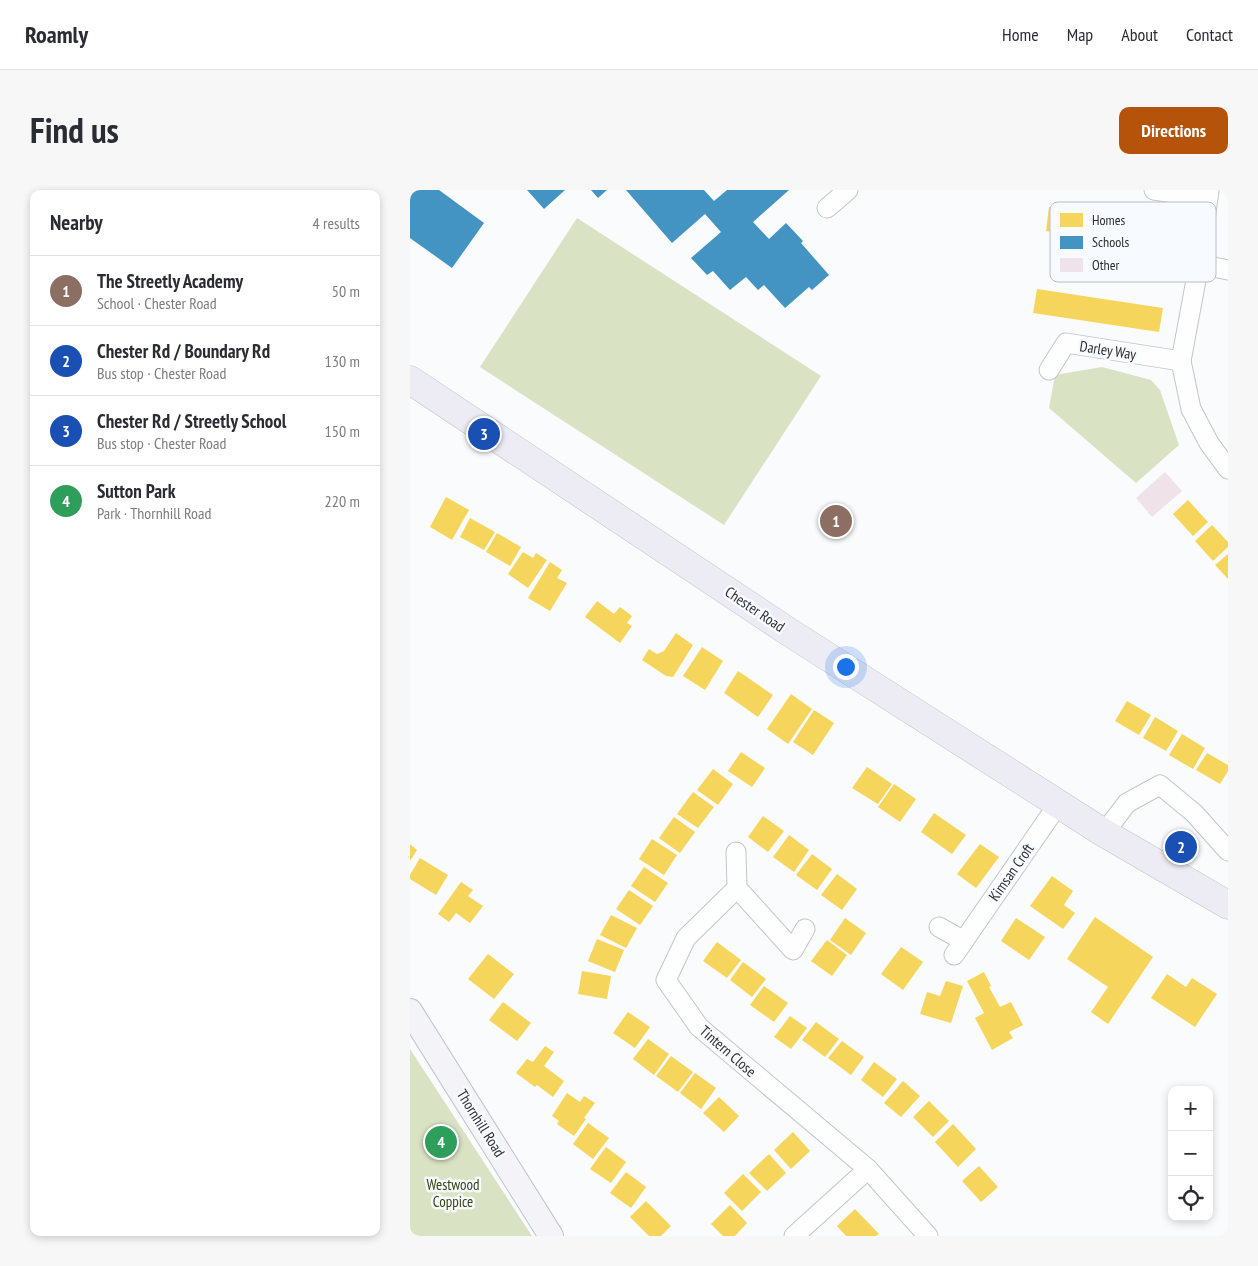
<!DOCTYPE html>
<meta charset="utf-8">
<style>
:root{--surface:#fff;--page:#f7f7f7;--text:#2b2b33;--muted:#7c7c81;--line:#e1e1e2;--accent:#b45309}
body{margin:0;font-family:"PT Sans Narrow",sans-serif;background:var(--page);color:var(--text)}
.controls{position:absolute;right:15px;bottom:15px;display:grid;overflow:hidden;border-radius:10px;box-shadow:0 2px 8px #0003}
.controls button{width:45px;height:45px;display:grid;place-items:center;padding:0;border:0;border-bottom:1px solid var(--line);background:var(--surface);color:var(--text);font:25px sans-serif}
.you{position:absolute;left:435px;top:476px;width:18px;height:18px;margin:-12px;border:4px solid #fff;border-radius:50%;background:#1a73e8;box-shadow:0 0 0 8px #1a73e833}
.badge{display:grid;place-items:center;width:32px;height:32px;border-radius:50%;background:var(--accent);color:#fff;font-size:16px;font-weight:700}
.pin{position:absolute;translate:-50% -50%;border:2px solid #fff;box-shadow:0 1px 5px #0006}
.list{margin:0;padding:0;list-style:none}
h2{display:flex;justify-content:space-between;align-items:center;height:65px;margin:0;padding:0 20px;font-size:21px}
h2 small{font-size:16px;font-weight:400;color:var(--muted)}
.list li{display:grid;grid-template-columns:32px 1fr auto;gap:15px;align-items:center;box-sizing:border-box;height:70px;padding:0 20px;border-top:1px solid var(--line)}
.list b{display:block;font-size:19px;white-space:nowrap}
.list p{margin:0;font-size:16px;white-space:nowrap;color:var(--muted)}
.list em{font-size:16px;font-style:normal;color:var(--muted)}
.icon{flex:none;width:28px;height:28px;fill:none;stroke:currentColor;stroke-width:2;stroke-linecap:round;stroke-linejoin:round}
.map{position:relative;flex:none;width:818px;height:1046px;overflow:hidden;border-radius:10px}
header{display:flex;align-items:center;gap:30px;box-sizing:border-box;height:70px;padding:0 25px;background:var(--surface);border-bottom:1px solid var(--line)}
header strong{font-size:24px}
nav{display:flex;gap:28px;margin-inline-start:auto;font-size:18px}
.intro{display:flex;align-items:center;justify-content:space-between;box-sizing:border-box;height:120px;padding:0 30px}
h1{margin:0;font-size:35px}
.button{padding:12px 22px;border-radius:10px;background:var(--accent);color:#fff;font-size:18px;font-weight:700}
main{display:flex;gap:30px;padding:0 30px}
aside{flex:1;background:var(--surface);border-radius:10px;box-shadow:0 2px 8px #0003}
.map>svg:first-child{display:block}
.green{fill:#d9e3c3}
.homes{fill:#f6d55c}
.schools{fill:#4393c3}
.building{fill:#efe2e8}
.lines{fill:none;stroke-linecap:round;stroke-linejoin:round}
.minor-casing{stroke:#c4c5c7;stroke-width:21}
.major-casing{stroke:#c2c1cb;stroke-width:26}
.highway-casing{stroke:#c2c1cb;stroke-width:29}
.minor{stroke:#fefeff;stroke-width:19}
.major{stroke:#f4f3f8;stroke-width:24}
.highway{stroke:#edebf4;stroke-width:28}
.labels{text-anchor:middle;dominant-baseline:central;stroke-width:5;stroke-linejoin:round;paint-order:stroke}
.street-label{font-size:15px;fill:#2c2e31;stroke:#f7fbff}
.park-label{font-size:15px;fill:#374210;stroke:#f7fbff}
.key{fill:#f7fbff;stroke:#babec1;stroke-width:1}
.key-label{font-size:14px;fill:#2c2e31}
</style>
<header>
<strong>Roamly</strong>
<nav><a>Home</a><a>Map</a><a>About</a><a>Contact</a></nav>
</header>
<div class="intro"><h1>Find us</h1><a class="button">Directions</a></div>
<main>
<aside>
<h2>Nearby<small>4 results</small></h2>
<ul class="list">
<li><span class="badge" style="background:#8d6e63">1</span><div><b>The Streetly Academy</b><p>School · Chester Road</p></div><em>50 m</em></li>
<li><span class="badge" style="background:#1a4fb4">2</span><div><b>Chester Rd / Boundary Rd</b><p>Bus stop · Chester Road</p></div><em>130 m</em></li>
<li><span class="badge" style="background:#1a4fb4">3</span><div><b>Chester Rd / Streetly School</b><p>Bus stop · Chester Road</p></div><em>150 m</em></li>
<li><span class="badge" style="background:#2e9e5b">4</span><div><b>Sutton Park</b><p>Park · Thornhill Road</p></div><em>220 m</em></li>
</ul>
</aside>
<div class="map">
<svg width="818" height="1046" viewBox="0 0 818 1046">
<rect width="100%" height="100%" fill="#f9fbfd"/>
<!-- green -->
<g class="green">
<path d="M167 28 411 186 314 335 70 177Z"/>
<path d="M692 177 741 190 750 200 769 255 726 293 639 218 645 185Z"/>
<path d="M0 859 122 1046H0Z"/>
</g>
<!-- homes -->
<g class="homes">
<path d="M639 17 765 36 762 60 636 41Z"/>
<path d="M627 99 753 118 749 142 623 123Z"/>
<path d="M36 307 59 320 42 350 20 337Z"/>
<path d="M778 310 798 332 783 346 763 324Z"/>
<path d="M60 328 85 342 74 360 50 347Z"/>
<path d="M802 335 818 352V357L803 371 785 351Z"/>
<path d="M87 343 111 357 100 376 76 362Z"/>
<path d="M113 362 123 368 126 363 137 370 118 398 98 384Z"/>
<path d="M818 364V389L805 375Z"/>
<path d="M140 372 152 380 147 388 157 393 140 421 118 408Z"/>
<path d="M187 411 204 424 210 417 222 426 217 433 222 436 210 453 175 427Z"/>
<path d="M266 443 283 455 263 487 256 486 232 470 239 459 247 464 254 461Z"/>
<path d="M292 457 313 471 295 500 273 486Z"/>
<path d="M328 481 363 505 348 527 314 503Z"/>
<path d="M381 504 402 519 378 554 357 539Z"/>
<path d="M717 511 741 525 729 545 705 531Z"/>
<path d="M404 520 424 533 403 565 383 552Z"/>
<path d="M745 527 768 541 756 561 733 548Z"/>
<path d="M772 544 795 558 783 579 759 565Z"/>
<path d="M331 562 355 578 342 597 318 581Z"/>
<path d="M797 563 818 575V581L810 594 786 580Z"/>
<path d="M457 577 482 594 468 614 442 598Z"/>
<path d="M303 579 323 594 308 615 287 600Z"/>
<path d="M484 594 506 609 490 632 468 617Z"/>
<path d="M283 602 304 617 288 638 267 624Z"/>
<path d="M524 623 556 645 542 664 511 642Z"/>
<path d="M353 626 374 641 358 662 338 647Z"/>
<path d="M264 627 285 642 270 663 249 648Z"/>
<path d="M379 645 399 660 384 682 363 667Z"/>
<path d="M242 649 267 665 254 685 229 669Z"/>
<path d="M0 654 7 660 0 671Z"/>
<path d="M570 654 589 667 566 698 547 684Z"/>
<path d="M402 664 422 679 407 700 386 685Z"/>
<path d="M10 668 38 685 26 705 0 689V685Z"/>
<path d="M234 677 258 693 245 712 221 696Z"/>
<path d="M427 684 447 699 432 720 411 705Z"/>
<path d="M642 686 663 701 654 715 665 723 653 739 620 716Z"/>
<path d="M51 692 63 700 58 706 73 716 60 733 46 723 39 732 28 724Z"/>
<path d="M219 700 243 716 230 735 206 719Z"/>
<path d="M201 725 227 738 216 758 190 745Z"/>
<path d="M685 727 743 767 698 834 681 822 698 797 657 769Z"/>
<path d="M435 728 456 743 441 765 420 750Z"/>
<path d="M606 728 635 747 619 770 591 751Z"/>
<path d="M187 749 214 760 205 782 178 771Z"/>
<path d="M417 750 437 765 422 786 401 771Z"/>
<path d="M307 752 331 770 317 788 293 771Z"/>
<path d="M491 757 513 772 493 800 471 784Z"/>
<path d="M78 764 104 784 84 809 58 789Z"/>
<path d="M333 772 356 789 342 807 320 790Z"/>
<path d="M172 781 201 786 197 809 168 804Z"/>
<path d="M574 782 581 796 579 797 590 817 601 812 613 835 599 842 603 848 582 860 565 828 574 823 557 791Z"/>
<path d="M757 784 776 797 782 788 807 804 785 837 741 808Z"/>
<path d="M536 791 553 796 541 833 510 824 517 802 530 806Z"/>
<path d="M354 796 378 813 364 832 340 815Z"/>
<path d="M93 812 121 833 107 851 79 830Z"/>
<path d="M218 822 240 837 225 858 203 843Z"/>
<path d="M380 826 397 838 381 859 364 847Z"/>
<path d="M406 832 429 849 415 867 392 850Z"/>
<path d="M238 849 259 864 244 885 223 869Z"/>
<path d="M432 851 454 867 441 885 418 868Z"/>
<path d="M135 856 144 862 134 876 154 891 143 907 127 895 125 897 106 883 117 869 123 872Z"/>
<path d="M261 866 283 882 268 902 246 886Z"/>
<path d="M464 872 487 889 473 907 451 890Z"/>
<path d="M285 883 306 898 291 919 270 903Z"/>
<path d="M493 891 510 906 491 927 474 913Z"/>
<path d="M157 903 170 912 174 906 185 913 174 928 176 929 164 946 147 934 149 931 142 926Z"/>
<path d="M309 907 329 926 314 942 293 923Z"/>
<path d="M519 911 539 931 523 947 503 927Z"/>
<path d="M178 933 199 948 183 969 163 954Z"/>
<path d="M543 934 566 959 548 977 525 952Z"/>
<path d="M383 942 400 961 381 979 364 960Z"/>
<path d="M196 957 216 972 201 993 180 979Z"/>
<path d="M359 964 376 983 357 1001 339 983Z"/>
<path d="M569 976 588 997 571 1012 552 991Z"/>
<path d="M216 982 236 997 221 1018 200 1003Z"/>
<path d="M333 984 351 1002 332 1021 314 1003Z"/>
<path d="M236 1011 261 1036 251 1046H239L220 1027Z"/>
<path d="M320 1015 337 1033 325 1046H313L301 1034Z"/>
<path d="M445 1019 469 1044 466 1046H436L427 1036Z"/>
</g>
<!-- schools -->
<g class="schools">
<path d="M0 0H29L74 33 42 78 0 48Z"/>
<path d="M117 0H155L134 19Z"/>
<path d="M181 0H197L188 8Z"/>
<path d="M216 0H294L304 11 317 0H379L343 32 359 49 376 33 393 51 391 53 419 85 402 100 399 97 375 118 354 95 348 100 336 87 320 100 303 81 297 85 281 68 311 42 295 24 262 53Z"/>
</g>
<!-- building -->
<path class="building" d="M755 282 772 301 742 327 726 308Z"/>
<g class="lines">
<!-- minor casing -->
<g class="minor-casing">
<g id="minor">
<path d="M744 0 798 8"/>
<path d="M799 0 789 74 771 171 781 219 799 253 818 279"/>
<path d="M417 18 438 0"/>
<path d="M789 74 818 80"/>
<path d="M639 180 656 153 771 171"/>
<path d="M694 643 717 613 750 595 784 623 818 661"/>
<path d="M326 662 327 698 276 748 256 790 289 837 458 979 518 1046"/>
<path d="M327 698 383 760 395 739"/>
<path d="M529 737 554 751"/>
<path d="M544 765 649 613"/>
<path d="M384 1046 458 979"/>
</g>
</g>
<!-- major casing -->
<g class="major-casing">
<path id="major" d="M0 821 141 1046"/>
</g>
<!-- highway casing -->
<g class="highway-casing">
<path id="highway" d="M0 190 379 442 694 643 818 715"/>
</g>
<!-- minor -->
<use href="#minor" class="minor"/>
<!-- major -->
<use href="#major" class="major"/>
<!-- highway -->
<use href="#highway" class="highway"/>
</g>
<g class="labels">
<!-- street labels -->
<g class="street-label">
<text transform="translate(698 160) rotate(9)">Darley Way</text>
<text transform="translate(345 419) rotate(34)">Chester Road</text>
<text transform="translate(601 682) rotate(-55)">Kimsan Croft</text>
<text transform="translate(318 861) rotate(41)">Tintern Close</text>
<text transform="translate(71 933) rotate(58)">Thornhill Road</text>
</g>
<!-- park labels -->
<g class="park-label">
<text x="43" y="994">Westwood<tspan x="43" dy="17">Coppice</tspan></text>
</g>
</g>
<!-- legend -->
<rect x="640" y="12" width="166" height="80" rx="8" class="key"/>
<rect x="650" y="23" width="23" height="14" fill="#f6d55c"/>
<rect x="650" y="46" width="23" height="13" fill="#4393c3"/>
<rect x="650" y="68" width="23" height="14" fill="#efe2e8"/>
<g class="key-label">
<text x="682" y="35">Homes</text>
<text x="682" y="57">Schools</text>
<text x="682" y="80">Other</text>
</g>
</svg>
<div class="controls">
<button>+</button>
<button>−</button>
<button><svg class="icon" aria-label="locate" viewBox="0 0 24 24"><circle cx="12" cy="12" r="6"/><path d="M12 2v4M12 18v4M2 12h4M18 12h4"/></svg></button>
</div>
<div class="you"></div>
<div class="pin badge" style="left:426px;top:331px;background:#8d6e63">1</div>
<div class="pin badge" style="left:771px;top:657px;background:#1a4fb4">2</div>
<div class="pin badge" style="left:74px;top:244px;background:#1a4fb4">3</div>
<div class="pin badge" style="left:31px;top:952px;background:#2e9e5b">4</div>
</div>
</main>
